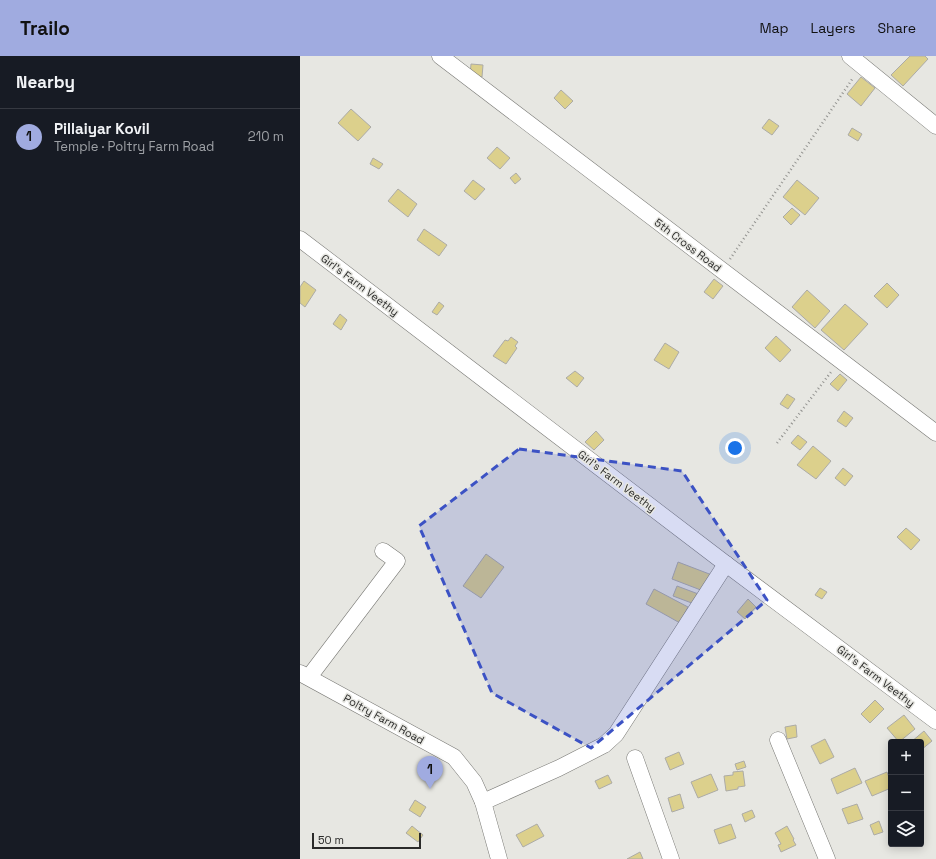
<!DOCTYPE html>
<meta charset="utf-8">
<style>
:root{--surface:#171b24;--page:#242831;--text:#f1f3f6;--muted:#9ea1a6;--line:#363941;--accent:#a0abe0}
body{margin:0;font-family:"Space Grotesk",sans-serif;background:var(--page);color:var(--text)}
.controls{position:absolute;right:12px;bottom:12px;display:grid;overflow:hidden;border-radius:4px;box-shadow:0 2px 10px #0003}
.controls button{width:36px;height:36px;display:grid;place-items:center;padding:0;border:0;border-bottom:1px solid var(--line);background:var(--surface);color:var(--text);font:20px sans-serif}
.scale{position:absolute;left:12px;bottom:10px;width:109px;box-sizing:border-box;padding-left:4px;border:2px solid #2a2a29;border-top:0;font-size:11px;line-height:14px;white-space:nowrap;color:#2a2a29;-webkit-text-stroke:3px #e7e7e2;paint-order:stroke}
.you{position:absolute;left:435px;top:392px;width:14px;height:14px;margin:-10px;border:3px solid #fff;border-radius:50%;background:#1a73e8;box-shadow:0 0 0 6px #1a73e833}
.badge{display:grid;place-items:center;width:26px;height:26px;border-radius:50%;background:var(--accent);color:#111;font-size:13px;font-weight:700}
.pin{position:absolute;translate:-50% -33px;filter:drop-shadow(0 1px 2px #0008)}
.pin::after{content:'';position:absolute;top:21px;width:14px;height:12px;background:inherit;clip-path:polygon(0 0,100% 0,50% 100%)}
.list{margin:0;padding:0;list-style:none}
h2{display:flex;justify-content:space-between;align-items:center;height:52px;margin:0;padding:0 16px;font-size:17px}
h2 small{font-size:13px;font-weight:400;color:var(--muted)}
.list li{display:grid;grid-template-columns:26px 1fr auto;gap:12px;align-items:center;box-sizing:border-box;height:56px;padding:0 16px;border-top:1px solid var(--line)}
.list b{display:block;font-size:15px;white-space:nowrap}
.list p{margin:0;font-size:13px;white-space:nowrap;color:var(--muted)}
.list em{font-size:13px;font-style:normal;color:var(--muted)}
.icon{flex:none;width:22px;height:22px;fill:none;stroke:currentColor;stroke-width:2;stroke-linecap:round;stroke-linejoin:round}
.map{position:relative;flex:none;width:636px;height:803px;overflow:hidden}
header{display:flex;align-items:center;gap:24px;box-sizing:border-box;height:56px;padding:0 20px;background:var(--accent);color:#111}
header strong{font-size:19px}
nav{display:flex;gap:22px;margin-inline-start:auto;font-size:14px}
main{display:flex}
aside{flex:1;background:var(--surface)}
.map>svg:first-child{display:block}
.building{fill:#dcd08c;stroke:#acaba7}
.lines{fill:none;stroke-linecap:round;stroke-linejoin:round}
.minor-casing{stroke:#797975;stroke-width:17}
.path{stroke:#939390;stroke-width:2.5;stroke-dasharray:1 3;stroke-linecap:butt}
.minor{stroke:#fff;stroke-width:16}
.marked{fill:#3c52c4;fill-opacity:0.2;stroke:#3c52c4;stroke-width:3;stroke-dasharray:8 5;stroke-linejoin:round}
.labels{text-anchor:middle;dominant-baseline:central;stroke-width:3;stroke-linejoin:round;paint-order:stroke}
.street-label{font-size:11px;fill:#2a2a29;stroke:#e7e7e2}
</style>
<header>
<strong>Trailo</strong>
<nav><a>Map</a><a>Layers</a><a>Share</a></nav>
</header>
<main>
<aside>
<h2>Nearby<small></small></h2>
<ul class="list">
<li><span class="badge">1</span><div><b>Pillaiyar Kovil</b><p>Temple · Poltry Farm Road</p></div><em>210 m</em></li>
</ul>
</aside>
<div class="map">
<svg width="636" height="803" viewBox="0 0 636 803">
<rect width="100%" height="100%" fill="#e7e7e2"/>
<!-- building -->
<g class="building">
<path d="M610 0H625L628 3 603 30 591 19Z"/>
<path d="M171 8 183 9 182 21 170 20Z"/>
<path d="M561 21 575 32 561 50 547 38Z"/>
<path d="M261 34 273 45 265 53 254 42Z"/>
<path d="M51 53 71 71 58 85 38 67Z"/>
<path d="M469 63 479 70 472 79 462 72Z"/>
<path d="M552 72 562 78 558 85 548 79Z"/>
<path d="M197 91 210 102 200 113 187 102Z"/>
<path d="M73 102 83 108 79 113 70 108Z"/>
<path d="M216 117 221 123 215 128 210 122Z"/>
<path d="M173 124 185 133 175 144 164 135Z"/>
<path d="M497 124 519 142 505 159 483 141Z"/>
<path d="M98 133 117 148 108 161 88 145Z"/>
<path d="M492 152 500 159 491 169 483 161Z"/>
<path d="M124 173 147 189 139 200 117 184Z"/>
<path d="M414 223 423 230 413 243 404 236Z"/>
<path d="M4 225 16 234 5 251 0 247V231Z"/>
<path d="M587 227 599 239 587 252 574 240Z"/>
<path d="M507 234 530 255 515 272 492 251Z"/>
<path d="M139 246 144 250 137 259 132 256Z"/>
<path d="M545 248 568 268 544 294 521 274Z"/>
<path d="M40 258 47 264 41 274 33 268Z"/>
<path d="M476 280 491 294 480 306 465 292Z"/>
<path d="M211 281 218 286 215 290 217 292 206 308 193 300 205 284 208 285Z"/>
<path d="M365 287 379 296 369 313 354 304Z"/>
<path d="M275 315 284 322 277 331 266 322Z"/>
<path d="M540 318 547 324 538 335 530 328Z"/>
<path d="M487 338 495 343 488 353 480 348Z"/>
<path d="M544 355 553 362 546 371 537 365Z"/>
<path d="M296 375 304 384 294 394 285 386Z"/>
<path d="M498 379 507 386 500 394 491 387Z"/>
<path d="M513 390 531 405 516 423 497 409Z"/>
<path d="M543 412 553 420 545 430 535 422Z"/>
<path d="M606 472 620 484 611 494 597 481Z"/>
<path d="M186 498 204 511 181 542 163 530Z"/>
<path d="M378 506 412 519 406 536 372 523Z"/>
<path d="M377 530 401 539 397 549 373 540Z"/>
<path d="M520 532 527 536 522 543 515 539Z"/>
<path d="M354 533 388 551 380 567 346 548Z"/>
<path d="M448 543 456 551 445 563 437 556Z"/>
<path d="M575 644 584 653 570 667 561 658Z"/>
<path d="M604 659 615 673 599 686 587 672Z"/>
<path d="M496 669 497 681 487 683 485 671Z"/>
<path d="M624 675 632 685 621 694V686H611Z"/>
<path d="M525 683 534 701 520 708 511 690Z"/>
<path d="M379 696 384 708 370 714 365 702Z"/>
<path d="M444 705 446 711 437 714 435 708Z"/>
<path d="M555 712 562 727 537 738 531 723Z"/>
<path d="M443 715 445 730 438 731V733L426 735 424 720 433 719V716Z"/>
<path d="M587 716 591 727V732L572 740 565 725Z"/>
<path d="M411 718 418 734 398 742 391 726Z"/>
<path d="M308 719 312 727 299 733 295 725Z"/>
<path d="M380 738 384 752 372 756 368 742Z"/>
<path d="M115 744 126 751 120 761 109 754Z"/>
<path d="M557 748 563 763 548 768 542 753Z"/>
<path d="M452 754 455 761 445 766 442 758Z"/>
<path d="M579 765 583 776 574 779 570 769Z"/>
<path d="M237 768 244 780 223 791 216 779Z"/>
<path d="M431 768 436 782 419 788 414 774Z"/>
<path d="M112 770 123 779 118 786 106 777Z"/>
<path d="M487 770 494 783 493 784 496 789 481 796 478 789 481 788 475 777Z"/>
<path d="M340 796 343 803H327Z"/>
</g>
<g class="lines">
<!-- minor casing -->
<g class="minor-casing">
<g id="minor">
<path d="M140 0 636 377"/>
<path d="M550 0 636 70"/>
<path d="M0 183 426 508 636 665"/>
<path d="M0 617 154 701 174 726 183 746 199 803"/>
<path d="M9 621 97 505 83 495"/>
<path d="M478 684 527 803"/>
<path d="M335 702 371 803"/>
<path d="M183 746 259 712 304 689 316 678 426 508"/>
</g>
</g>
<!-- path -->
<g class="path">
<path d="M430 203 553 22"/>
<path d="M477 387 531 316"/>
</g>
<!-- minor -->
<use href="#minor" class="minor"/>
</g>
<!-- marked area -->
<path class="marked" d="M219 393 382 415 467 544 291 692 192 637 119 470Z"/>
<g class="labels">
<!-- street labels -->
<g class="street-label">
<text transform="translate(388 189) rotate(37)">5th Cross Road</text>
<text transform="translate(60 229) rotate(37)">Girl's Farm Veethy</text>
<text transform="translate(317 425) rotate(37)">Girl's Farm Veethy</text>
<text transform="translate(576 620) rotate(37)">Girl's Farm Veethy</text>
<text transform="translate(84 663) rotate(29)">Poltry Farm Road</text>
</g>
</g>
</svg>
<div class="controls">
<button>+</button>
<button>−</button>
<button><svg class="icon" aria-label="layers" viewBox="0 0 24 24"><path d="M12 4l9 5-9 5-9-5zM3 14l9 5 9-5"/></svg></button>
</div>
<div class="scale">50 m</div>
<div class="you"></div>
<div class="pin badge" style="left:130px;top:733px">1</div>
</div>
</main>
